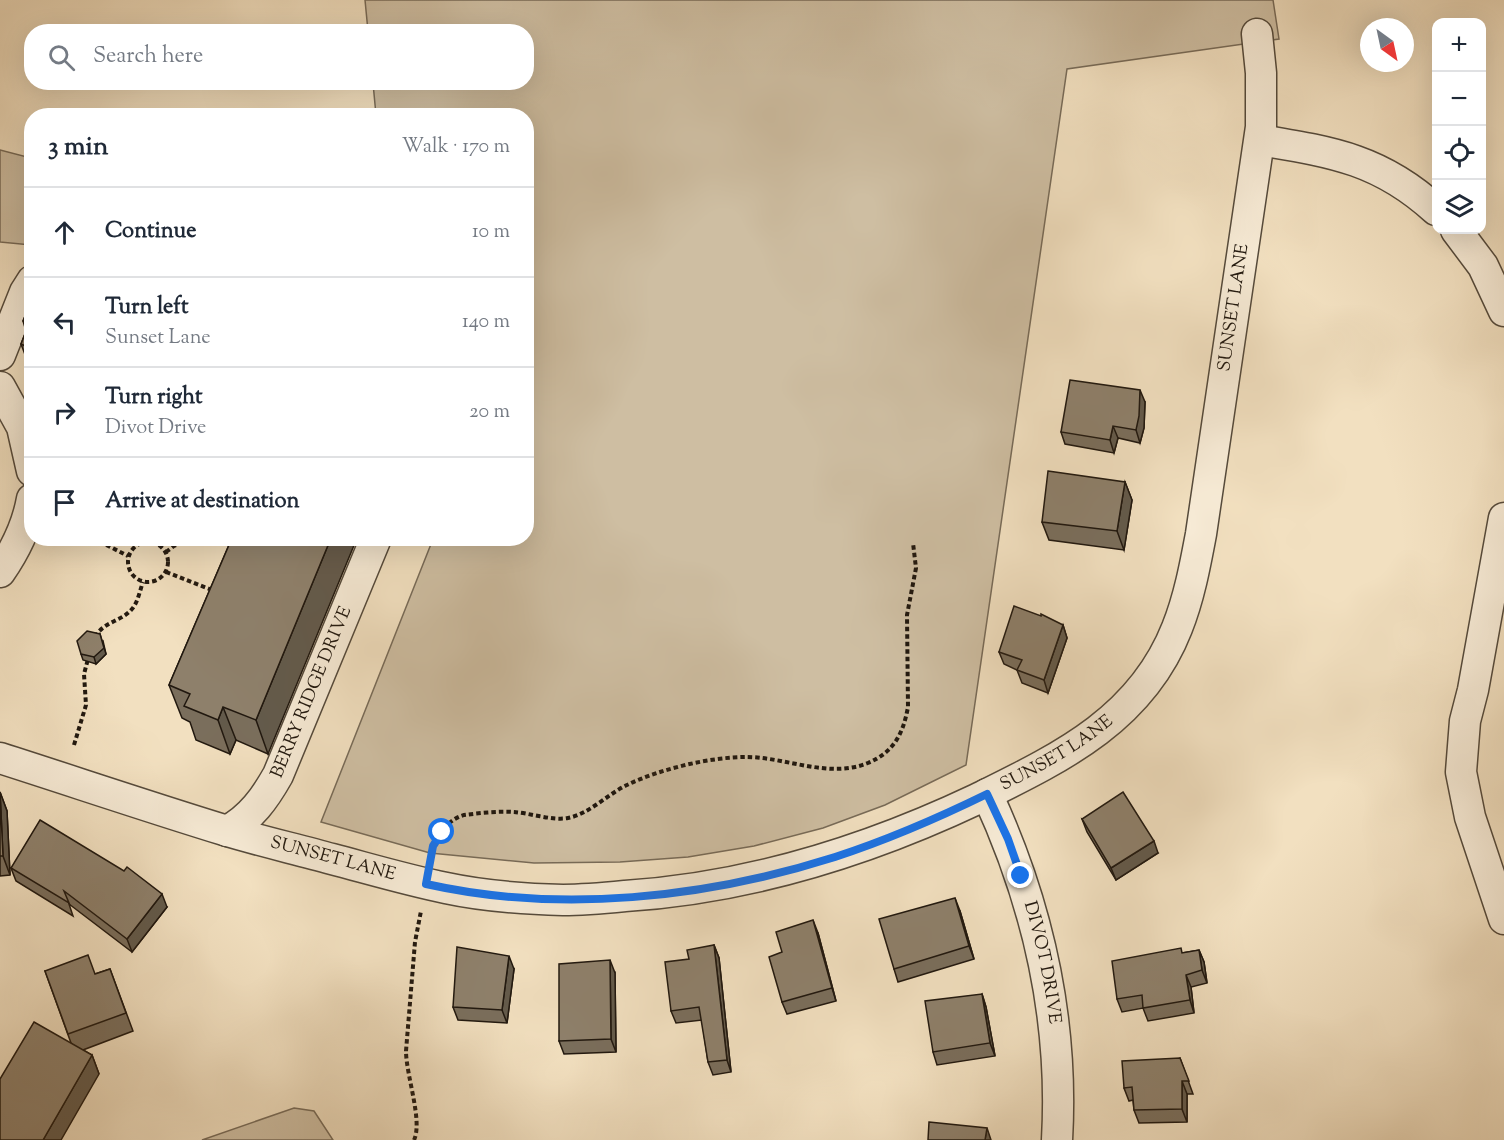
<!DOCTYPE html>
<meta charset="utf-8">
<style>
:root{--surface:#fff;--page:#f2f2f3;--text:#1f2937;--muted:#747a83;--line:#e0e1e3}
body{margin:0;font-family:"Sorts Mill Goudy",serif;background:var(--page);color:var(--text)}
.controls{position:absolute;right:18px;top:18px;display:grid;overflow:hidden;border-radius:12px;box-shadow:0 6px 24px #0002}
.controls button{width:54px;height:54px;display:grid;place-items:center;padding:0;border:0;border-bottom:2px solid var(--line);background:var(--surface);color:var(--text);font:30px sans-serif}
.compass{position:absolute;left:1360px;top:18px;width:54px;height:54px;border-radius:50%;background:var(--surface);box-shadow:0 6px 24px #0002;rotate:147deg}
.stop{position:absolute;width:18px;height:18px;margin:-14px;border:4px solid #1a73e8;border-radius:50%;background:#fff}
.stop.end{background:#1a73e8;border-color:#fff;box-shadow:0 2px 6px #0008}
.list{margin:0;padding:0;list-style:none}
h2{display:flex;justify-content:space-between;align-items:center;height:78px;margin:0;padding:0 24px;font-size:26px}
h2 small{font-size:20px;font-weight:400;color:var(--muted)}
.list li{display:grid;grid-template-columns:39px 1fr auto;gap:18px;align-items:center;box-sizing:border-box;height:90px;padding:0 24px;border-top:2px solid var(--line)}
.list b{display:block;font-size:22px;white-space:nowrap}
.list p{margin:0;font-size:20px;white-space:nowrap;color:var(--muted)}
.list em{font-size:20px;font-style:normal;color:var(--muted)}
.icon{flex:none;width:33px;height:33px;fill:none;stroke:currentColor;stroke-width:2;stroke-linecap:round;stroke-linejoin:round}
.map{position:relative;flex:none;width:1504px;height:1140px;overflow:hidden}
.search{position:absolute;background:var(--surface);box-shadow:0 6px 24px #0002;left:24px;top:24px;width:510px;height:66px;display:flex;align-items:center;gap:15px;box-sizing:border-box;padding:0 21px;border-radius:24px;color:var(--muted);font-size:22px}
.panel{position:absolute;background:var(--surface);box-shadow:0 6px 24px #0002;left:24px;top:108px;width:510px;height:438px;border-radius:24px}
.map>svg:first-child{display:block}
.green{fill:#cebea2;stroke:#786b58;stroke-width:1.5}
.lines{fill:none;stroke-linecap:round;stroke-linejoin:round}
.minor-casing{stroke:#554a3b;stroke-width:33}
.path{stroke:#21180f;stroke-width:4;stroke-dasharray:4.5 3;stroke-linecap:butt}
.minor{stroke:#f7ebd6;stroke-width:30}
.wall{fill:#7a6e5c;stroke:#21180f;stroke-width:1.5}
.shaded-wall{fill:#635a4b;stroke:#21180f;stroke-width:1.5}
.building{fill:#8e806b;stroke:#21180f;stroke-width:1.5}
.route{stroke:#1a73e8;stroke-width:8}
.labels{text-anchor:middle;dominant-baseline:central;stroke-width:4.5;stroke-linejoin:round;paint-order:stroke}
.street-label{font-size:18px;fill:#21180f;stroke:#f7ebd6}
</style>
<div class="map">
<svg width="1504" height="1140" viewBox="0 0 1504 1140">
<rect width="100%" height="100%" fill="#f2e0c0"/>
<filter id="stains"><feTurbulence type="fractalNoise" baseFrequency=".00333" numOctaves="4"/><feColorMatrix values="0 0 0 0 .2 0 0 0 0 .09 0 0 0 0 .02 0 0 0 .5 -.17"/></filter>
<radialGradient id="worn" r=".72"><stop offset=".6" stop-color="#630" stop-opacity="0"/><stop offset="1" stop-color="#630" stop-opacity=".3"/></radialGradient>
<!-- green -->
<g class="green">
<path d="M365 0H1273L1279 39 1067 69 966 765 885 805 823 828 754 846 688 857 620 862 534 863 430 853 321 822 433 539 526 538V116L376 115 373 83 526 82V32L368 31Z"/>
<path d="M0 150 31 158V245L0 242Z"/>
<path d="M294 1108 314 1111 333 1140H202Z"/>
</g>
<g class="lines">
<!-- minor casing -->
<g class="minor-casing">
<g id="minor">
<path d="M1260 140C1332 152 1380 159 1436 210"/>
<path d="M1456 230 1483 266 1504 311"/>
<path d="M0 355 25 292 32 281"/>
<path d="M0 387 22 427 32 471"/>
<path d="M1504 518 1473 690 1465 721 1461 772 1470 817 1504 919"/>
<path d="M0 572C16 549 27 527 32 499"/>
<path id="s1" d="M0 758C75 782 149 807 224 830 260 841 296 849 332 859 370 869 407 880 446 888 483 896 525 899 563 900 584 900 605 898 625 896 749 888 865 852 977 799 1060 758 1141 720 1177 628 1189 598 1195 566 1201 534L1261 127V73L1257 34"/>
<path id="s2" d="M987 794C1038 904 1064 1018 1057 1140"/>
<path id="s3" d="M227 831C251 818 265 798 278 775L376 538"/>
</g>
</g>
<!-- path -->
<g class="path">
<path d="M93 538 128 556"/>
<circle cx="148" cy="562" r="20"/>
<path d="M166 552 174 546 191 538"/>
<path d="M166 572 212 590"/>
<path d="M95 637C104 621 121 622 132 609 138 602 140 590 143 582"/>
<path d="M74 745 86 705 84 674 88 659"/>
<path d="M431 856C435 839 446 820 464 815 480 813 498 811 514 812 529 813 553 821 568 818 589 814 608 794 627 785 660 769 710 757 746 757 786 757 829 779 868 763 894 752 903 734 908 707L907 615 916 568 913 543"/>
<path d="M414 1140C423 1121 406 1075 406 1051L415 942 421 911"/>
</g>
<!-- minor -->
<use href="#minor" class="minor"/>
</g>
<!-- wall -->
<g class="wall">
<path d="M32 300V373L21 344 26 331 23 321Z"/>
<path d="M1145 402 1144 428 1140 443 1118 438 1114 453 1065 444 1061 432Z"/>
<path d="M1125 482 1132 500 1124 550 1049 540 1042 522Z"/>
<path d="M232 538 268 754 236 740 230 754 196 740 190 722 182 718 169 685Z"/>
<path d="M1063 625 1067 638 1048 693 1022 683 1017 670 1004 664 999 652Z"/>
<path d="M103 641 106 654 96 664 83 660 81 654Z"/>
<path d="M0 792 7 811 10 875 0 876Z"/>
<path d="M1082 819 1158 853 1116 880 1087 832Z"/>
<path d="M11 868 167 907 132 952 69 904 73 916 16 881Z"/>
<path d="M960 911 974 959 898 982 894 969Z"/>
<path d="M818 933 836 1001 787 1014 782 1002V952Z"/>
<path d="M714 945 719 958 731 1072 713 1075 708 1062 702 1020 676 1023 671 1011 689 959Z"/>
<path d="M1199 950 1204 962 1207 983 1191 987 1194 1013 1148 1021 1143 1008 1122 1012 1117 999 1182 953Z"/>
<path d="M110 969 133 1031 83 1050 92 1055 99 1074 71 1043 45 971 95 974Z"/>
<path d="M514 969 507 1023 458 1020 453 1007Z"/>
<path d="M615 973 616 1052 564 1054 559 1041Z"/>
<path d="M982 994 986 1007 995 1056 937 1065 933 1052Z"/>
<path d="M1180 1058 1193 1094H1187V1122L1139 1123 1134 1110 1133 1100 1129 1101 1124 1088Z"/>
</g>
<!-- shaded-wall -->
<g class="shaded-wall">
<path d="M1140 390 1145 402 1144 428 1140 443 1136 430Z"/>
<path d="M1113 426 1118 438 1114 453 1110 440Z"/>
<path d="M1125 482 1132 500 1124 550 1117 531Z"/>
<path d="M331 538H357L268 754 256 720Z"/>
<path d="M1063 625 1067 638 1048 693 1044 680Z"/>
<path d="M100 634 106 654 96 664 94 657Z"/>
<path d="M223 707 236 740 230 754 218 720Z"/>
<path d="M0 792 7 811 10 875 3 856Z"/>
<path d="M1154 841 1158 853 1116 880 1111 868Z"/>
<path d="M162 894 167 907 132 952 127 939Z"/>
<path d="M955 898 960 911 974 959 969 946Z"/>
<path d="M813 920 818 933 836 1001 832 988Z"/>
<path d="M714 945 719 958 731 1072 727 1060Z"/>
<path d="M1199 950 1204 962 1207 983 1202 970Z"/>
<path d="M509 956 514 969 507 1023 502 1010Z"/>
<path d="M610 960 615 973 616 1052 611 1039Z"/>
<path d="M1186 975 1191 987 1194 1013 1190 1000Z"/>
<path d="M982 994 986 1007 995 1056 990 1043Z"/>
<path d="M92 1055 99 1074 61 1140H43Z"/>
<path d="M1182 1081 1187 1094V1122L1182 1109Z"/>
<path d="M987 1128 991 1140H985Z"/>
</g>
<!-- building -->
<g class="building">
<path d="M32 300V349L21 344 29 324 23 321Z"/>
<path d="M1070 380 1140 390 1139 416 1136 430 1113 426 1110 440 1061 432Z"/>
<path d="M1048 471 1125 482 1117 531 1042 522Z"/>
<path d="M232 538H331L256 720 223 707 218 720 184 706 190 694 169 685Z"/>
<path d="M1014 606 1041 616V614L1063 625 1044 680 1017 670 1022 660 999 652Z"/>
<path d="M87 631 100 634 104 648 94 657 81 654 77 641Z"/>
<path d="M0 792 3 856H0Z"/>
<path d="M1123 792 1154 841 1111 868 1082 819Z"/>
<path d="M40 820 124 871 127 867 162 894 127 939 64 891 69 903 11 868Z"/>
<path d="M955 898 969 946 894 969 879 919Z"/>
<path d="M813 920 832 988 782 1002 769 957 782 952 776 932Z"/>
<path d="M714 945 727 1060 708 1062 699 1007 671 1011 665 962 689 959 687 950Z"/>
<path d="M457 947 509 956 502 1010 453 1007Z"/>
<path d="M1181 948 1182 953 1199 950 1202 970 1186 975 1190 1000 1143 1008 1142 995 1117 999 1112 961Z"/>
<path d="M88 955 95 974 110 969 126 1013 68 1034 45 971Z"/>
<path d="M610 960 611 1039 559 1041V964Z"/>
<path d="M982 994 990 1043 933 1052 925 1001Z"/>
<path d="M34 1022 92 1055 43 1140H0V1079Z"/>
<path d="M1180 1058 1189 1081H1182V1109L1134 1110 1132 1087 1124 1088 1122 1061Z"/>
<path d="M929 1122 987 1128 985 1140H928Z"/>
</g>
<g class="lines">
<!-- route -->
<path class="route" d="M442 832 433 846 426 884C560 914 706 898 835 857 887 840 938 818 987 794L1008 839 1021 876"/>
</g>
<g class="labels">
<!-- street labels -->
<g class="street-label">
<text stroke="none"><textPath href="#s1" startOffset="1608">SUNSET LANE</textPath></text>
<text stroke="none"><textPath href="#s3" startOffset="166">BERRY RIDGE DRIVE</textPath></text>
<text stroke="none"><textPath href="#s1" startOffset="1104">SUNSET LANE</textPath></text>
<text stroke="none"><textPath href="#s1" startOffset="348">SUNSET LANE</textPath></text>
<text stroke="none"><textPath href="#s2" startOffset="178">DIVOT DRIVE</textPath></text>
</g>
</g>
<rect width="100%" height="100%" filter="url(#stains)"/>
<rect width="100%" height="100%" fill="url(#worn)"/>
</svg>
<div class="controls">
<button>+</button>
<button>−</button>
<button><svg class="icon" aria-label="locate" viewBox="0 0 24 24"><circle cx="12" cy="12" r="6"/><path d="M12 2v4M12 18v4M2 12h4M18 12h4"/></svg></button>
<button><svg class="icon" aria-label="layers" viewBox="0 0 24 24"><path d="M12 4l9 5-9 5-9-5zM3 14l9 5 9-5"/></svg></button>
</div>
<svg class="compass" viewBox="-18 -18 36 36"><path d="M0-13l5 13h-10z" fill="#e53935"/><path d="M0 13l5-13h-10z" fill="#747a83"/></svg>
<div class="stop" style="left:442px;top:832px"></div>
<div class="stop end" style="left:1021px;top:876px"></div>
<div class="search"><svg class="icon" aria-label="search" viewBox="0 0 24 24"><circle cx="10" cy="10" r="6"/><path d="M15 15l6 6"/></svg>Search here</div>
<section class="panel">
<h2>3 min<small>Walk · 170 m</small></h2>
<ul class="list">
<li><svg class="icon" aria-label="ahead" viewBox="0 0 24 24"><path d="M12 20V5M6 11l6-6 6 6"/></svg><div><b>Continue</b></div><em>10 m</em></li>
<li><svg class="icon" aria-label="left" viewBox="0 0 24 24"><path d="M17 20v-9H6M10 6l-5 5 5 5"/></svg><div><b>Turn left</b><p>Sunset Lane</p></div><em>140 m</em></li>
<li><svg class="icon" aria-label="right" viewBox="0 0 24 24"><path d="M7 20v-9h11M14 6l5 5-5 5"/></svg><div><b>Turn right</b><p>Divot Drive</p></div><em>20 m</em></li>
<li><svg class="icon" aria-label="arrive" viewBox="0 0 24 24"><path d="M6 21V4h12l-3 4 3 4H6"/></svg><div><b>Arrive at destination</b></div></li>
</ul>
</section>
</div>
